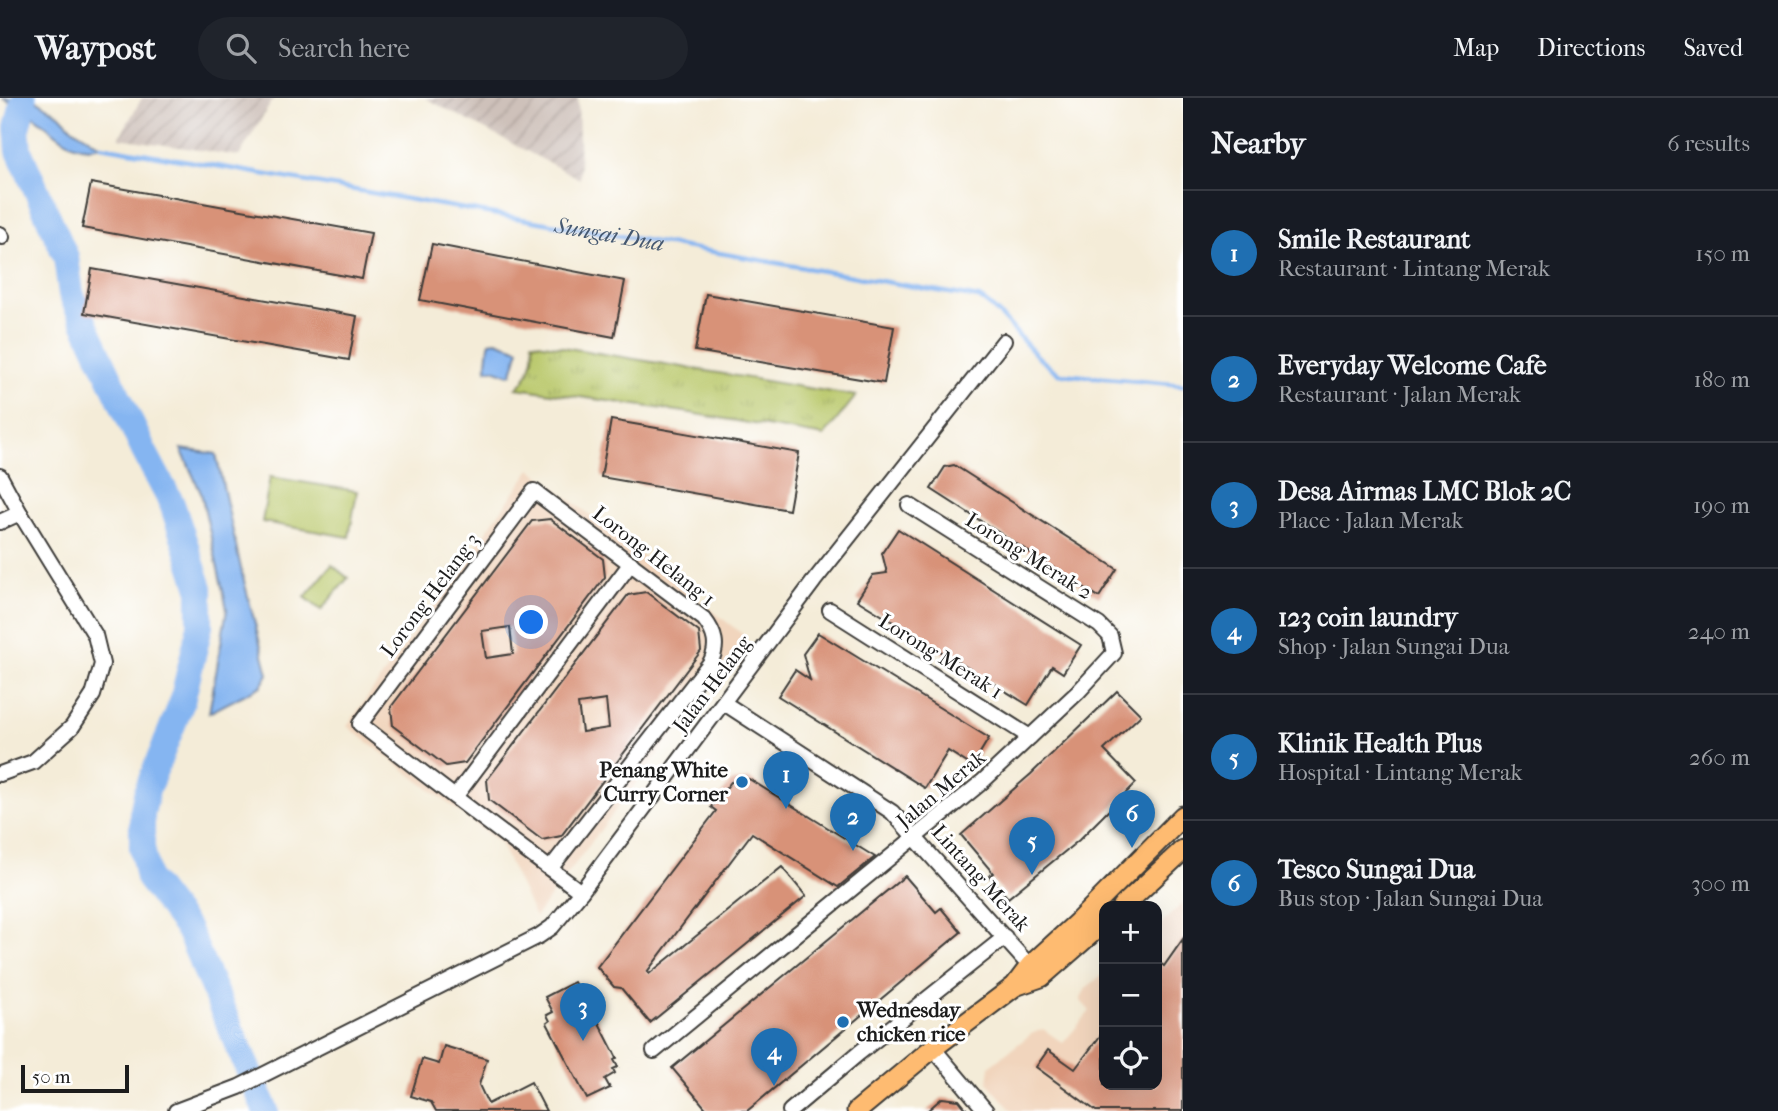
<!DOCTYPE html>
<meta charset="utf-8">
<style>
:root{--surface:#171b24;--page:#20242c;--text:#f1f3f6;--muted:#9ea1a6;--line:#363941;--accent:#1f6fb2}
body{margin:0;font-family:"IM FELL French Canon",serif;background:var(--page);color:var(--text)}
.controls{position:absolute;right:21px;bottom:21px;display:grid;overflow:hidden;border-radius:14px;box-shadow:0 7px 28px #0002}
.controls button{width:63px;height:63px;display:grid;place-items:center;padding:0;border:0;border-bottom:2px solid var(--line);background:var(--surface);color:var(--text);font:35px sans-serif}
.scale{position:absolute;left:21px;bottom:18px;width:108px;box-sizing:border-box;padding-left:7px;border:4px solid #1c1c1c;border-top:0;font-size:19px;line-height:24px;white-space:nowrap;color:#1c1c1c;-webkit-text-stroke:5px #fff;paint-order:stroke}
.you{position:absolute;left:532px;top:525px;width:24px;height:24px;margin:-18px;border:5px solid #fff;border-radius:50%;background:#1a73e8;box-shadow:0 0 0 10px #1a73e833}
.badge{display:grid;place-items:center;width:46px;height:46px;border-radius:50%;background:var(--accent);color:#fff;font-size:23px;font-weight:700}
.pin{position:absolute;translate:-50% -58px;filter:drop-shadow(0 2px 4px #0008)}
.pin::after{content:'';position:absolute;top:37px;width:24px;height:21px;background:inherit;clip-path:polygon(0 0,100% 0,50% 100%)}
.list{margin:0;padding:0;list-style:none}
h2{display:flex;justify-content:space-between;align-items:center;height:91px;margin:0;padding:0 28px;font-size:30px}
h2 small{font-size:23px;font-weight:400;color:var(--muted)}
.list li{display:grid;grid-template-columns:46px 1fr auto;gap:21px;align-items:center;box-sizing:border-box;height:126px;padding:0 28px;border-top:2px solid var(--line)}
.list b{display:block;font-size:26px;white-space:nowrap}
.list p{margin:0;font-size:23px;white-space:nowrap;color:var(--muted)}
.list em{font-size:23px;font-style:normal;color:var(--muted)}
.icon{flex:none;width:38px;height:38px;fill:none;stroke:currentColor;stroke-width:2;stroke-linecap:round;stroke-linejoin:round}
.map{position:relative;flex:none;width:1183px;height:1013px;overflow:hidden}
header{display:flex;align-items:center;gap:42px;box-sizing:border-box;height:98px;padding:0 35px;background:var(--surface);border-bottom:2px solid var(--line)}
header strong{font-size:33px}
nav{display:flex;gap:38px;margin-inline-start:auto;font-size:24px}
.search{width:490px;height:63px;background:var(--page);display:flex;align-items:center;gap:18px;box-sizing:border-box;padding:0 24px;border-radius:38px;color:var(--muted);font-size:26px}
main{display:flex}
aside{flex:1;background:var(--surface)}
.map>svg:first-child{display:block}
.built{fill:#f1d5bd}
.industrial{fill:url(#industrial-furrows)}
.grass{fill:url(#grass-tufts);stroke:#6a7243;stroke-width:2}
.pitch{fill:#b9c86a;stroke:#6a7243;stroke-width:2}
.water{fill:#85b5f1;stroke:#506886;stroke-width:2}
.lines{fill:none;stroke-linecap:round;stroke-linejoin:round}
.stream{stroke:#85b5f1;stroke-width:4.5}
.river{stroke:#85b5f1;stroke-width:26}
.building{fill:#d89278;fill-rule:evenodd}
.minor-casing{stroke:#3c3b38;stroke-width:18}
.major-casing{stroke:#3c3b38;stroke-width:23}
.minor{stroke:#fff;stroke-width:14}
.major{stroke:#febb71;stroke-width:19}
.poi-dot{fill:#1f6fb2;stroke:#fff;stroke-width:2.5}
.labels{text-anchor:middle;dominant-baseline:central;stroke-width:6;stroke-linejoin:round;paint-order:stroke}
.street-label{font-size:21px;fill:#1c1c1c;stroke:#fff}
.poi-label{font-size:21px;font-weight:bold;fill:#1c1c1c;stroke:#fff;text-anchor:end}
.water-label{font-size:23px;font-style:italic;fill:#465971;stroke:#fff}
</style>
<header>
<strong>Waypost</strong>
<div class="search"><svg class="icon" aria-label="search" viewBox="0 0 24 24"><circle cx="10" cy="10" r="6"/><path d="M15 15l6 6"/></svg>Search here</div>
<nav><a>Map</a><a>Directions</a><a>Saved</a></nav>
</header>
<main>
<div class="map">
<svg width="1183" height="1013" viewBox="0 0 1183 1013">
<defs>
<pattern id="industrial-furrows" width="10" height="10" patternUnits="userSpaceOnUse" patternTransform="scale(1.75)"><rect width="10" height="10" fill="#cec1ba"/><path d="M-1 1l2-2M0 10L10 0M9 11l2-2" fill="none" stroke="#b0a59f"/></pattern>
<pattern id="grass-tufts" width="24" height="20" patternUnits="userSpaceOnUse" patternTransform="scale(1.75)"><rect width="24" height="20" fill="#b9c86a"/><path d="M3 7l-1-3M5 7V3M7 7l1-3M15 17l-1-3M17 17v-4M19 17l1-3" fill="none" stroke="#9eab5b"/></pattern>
</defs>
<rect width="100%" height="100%" fill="#fff"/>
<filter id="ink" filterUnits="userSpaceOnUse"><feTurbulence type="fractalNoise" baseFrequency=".0143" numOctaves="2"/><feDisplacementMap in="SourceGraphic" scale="14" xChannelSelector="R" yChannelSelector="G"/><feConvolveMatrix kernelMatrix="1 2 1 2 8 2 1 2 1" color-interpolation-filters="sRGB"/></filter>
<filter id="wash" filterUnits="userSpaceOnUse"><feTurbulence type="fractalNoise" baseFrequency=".00686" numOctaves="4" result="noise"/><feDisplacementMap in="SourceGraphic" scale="28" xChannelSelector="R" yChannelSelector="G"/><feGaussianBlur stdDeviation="1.57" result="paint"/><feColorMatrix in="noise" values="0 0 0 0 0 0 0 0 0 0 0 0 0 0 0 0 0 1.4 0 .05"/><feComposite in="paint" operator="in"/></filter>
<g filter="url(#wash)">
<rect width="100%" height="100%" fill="#f4ecd8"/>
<!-- built -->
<g class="built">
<path d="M531 371 746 539 535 819 500 745 347 628Z"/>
<path d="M1183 805V1013H1012L988 985 990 968 1031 936 1043 931 1063 945 1090 913 1080 902 1086 890 1104 875V987H1157V829Z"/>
</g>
<!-- industrial -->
<g class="industrial">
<path d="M142 0H274L239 58 119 40Z"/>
<path d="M425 0H578L580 81Z"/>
</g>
<!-- grass -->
<path class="grass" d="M532 244 856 298 824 338 685 314 517 290C528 281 537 258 532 244Z"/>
<!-- pitch -->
<g class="pitch">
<path d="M270 379 357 393 349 439 262 424Z"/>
<path d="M332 467 348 480 321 512 305 499Z"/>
</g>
<!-- water -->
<g class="water">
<path d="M2 0H33L60 17 72 30 101 48C71 56 58 35 36 20 26 12 13 6 2 0Z"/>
<path d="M496 243 519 251 512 275 509 277 493 271 486 272 489 247 490 244Z"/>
<path d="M181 351 216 356 242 475 268 576 261 588 209 615 227 511 201 395Z"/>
</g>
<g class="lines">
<!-- stream -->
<path class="stream" id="s1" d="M101 48 979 200C1011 220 1028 258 1061 276L1183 287"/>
<!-- river -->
<path class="river" d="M24 2 17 30 19 53 66 159 71 196 144 353 172 406 200 490V528L182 604 147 692 142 716V749L148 780 188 832 266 1013"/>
</g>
<g id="blocks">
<!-- building -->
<g class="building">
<path d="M91 85 371 135 362 181 82 130Z"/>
<path d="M432 146 625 183 614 239 420 202Z"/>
<path d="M92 171 357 218 349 262 84 215Z"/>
<path d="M706 196 894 229 884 285 695 253Z"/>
<path d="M611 322 799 355 789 412 601 379Z"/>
<path d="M954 367 1117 471 1099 499 931 391 945 369Z"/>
<path d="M550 421 603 461 605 479 465 665 446 668 393 628 391 609 532 423ZM510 529 513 556 486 560 482 533Z"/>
<path d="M898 431 1081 547 1063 575 1052 568 1028 607 857 502 873 477 887 475 882 455Z"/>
<path d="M646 494 699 534 701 553 561 738 542 742 489 702 487 682 628 497ZM606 602 609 630 582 634 578 606Z"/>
<path d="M818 535 989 640 972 668 948 653 925 690 778 598 795 572 810 582 803 556Z"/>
<path d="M1117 593 1141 617 1104 652 1136 685 1079 742 1008 800 989 778 993 775 961 737 1031 676Z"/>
<path d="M749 681 875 759 838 789 752 735 647 874 649 876 782 769 806 798 650 925 621 890 614 889 597 869 716 713 711 709 731 684Z"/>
<path d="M905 778 936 814 941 810 961 834 747 1013H708L672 970Z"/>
<path d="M1183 841V1013H1096L1036 969 1048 952 1075 971 1104 933V987H1157V863L1164 868Z"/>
<path d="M574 884 578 892 581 890 617 960 614 962 618 969 613 971 615 975 605 981 610 990 587 1001 547 925 550 923 547 917 553 914 545 899Z"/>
<path d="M444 948 487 961 479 987 488 1006 531 984 546 1013H436L431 1004 411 998 422 961 439 966Z"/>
<path d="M942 1000 959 1002 968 1013H927Z"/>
</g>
</g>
</g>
<g filter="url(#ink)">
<use href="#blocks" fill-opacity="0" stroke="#3c3b38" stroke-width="2"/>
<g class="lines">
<!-- minor casing -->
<g class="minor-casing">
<g id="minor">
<path d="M0 136 2 139"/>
<path d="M0 378 20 415 95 537 102 566 93 597 72 629 33 664 0 676"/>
<path d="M0 424 20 415"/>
<path d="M830 512 1030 639"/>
<path d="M724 605 892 714 1035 874"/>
<path d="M455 699 631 465"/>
<path d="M550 771 710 565C719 548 715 535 704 521L534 393 360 626C433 683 507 739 581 794"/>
<path d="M933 950 986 1013"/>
<path d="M654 953 982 684 1078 594 1114 555 1110 538 1099 527 909 407"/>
<path d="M176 1013 239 989 539 838 552 829 581 794 814 483 1004 243"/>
<path d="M790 1013 859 955 1005 839"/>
</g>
</g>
<!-- major casing -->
<g class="major-casing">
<g id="major">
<path d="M1123 808 1183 752"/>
<path d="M1015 888 1041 879 1104 824"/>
<path d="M857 1013 933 950 1015 888 1030 868 1077 825 1183 718"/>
</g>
</g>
<!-- minor -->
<use href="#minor" class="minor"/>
<!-- major -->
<use href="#major" class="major"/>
</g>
</g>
<!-- markers -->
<g class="poi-dot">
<circle cx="742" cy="684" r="7"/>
<circle cx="843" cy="924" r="7"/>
</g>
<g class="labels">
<!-- street labels -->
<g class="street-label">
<text transform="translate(654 458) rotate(38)">Lorong Helang 1</text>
<text transform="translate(1029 458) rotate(32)">Lorong Merak 2</text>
<text transform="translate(430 497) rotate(-53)">Lorong Helang 3</text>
<text transform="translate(941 558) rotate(32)">Lorong Merak 1</text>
<text transform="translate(712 586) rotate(-53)">Jalan Helang</text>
<text transform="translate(941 691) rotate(-40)">Jalan Merak</text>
<text transform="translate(981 780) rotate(48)">Lintang Merak</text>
</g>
<!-- poi labels -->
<g class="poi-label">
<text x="728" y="672">Penang White<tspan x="728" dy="24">Curry Corner</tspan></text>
<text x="857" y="912" text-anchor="start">Wednesday<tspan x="857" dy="24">chicken rice</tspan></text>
</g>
<!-- water labels -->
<g class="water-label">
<text stroke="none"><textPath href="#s1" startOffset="516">Sungai Dua</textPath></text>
</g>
</g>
</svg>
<div class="controls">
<button>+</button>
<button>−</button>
<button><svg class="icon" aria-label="locate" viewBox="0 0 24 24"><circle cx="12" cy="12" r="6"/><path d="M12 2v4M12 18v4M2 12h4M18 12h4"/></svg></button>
</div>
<div class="scale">50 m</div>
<div class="you"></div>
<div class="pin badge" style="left:786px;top:711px">1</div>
<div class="pin badge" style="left:853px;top:753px">2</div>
<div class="pin badge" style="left:583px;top:943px">3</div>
<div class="pin badge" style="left:774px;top:988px">4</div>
<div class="pin badge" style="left:1032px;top:777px">5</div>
<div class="pin badge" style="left:1132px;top:750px">6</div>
</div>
<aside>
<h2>Nearby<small>6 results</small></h2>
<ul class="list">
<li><span class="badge">1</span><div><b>Smile Restaurant</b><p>Restaurant · Lintang Merak</p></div><em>150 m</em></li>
<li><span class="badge">2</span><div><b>Everyday Welcome Cafe</b><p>Restaurant · Jalan Merak</p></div><em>180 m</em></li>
<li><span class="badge">3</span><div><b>Desa Airmas LMC Blok 2C</b><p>Place · Jalan Merak</p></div><em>190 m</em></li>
<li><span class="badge">4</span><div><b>123 coin laundry</b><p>Shop · Jalan Sungai Dua</p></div><em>240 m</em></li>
<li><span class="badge">5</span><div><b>Klinik Health Plus</b><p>Hospital · Lintang Merak</p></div><em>260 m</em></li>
<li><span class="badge">6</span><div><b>Tesco Sungai Dua</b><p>Bus stop · Jalan Sungai Dua</p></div><em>300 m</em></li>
</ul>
</aside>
</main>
